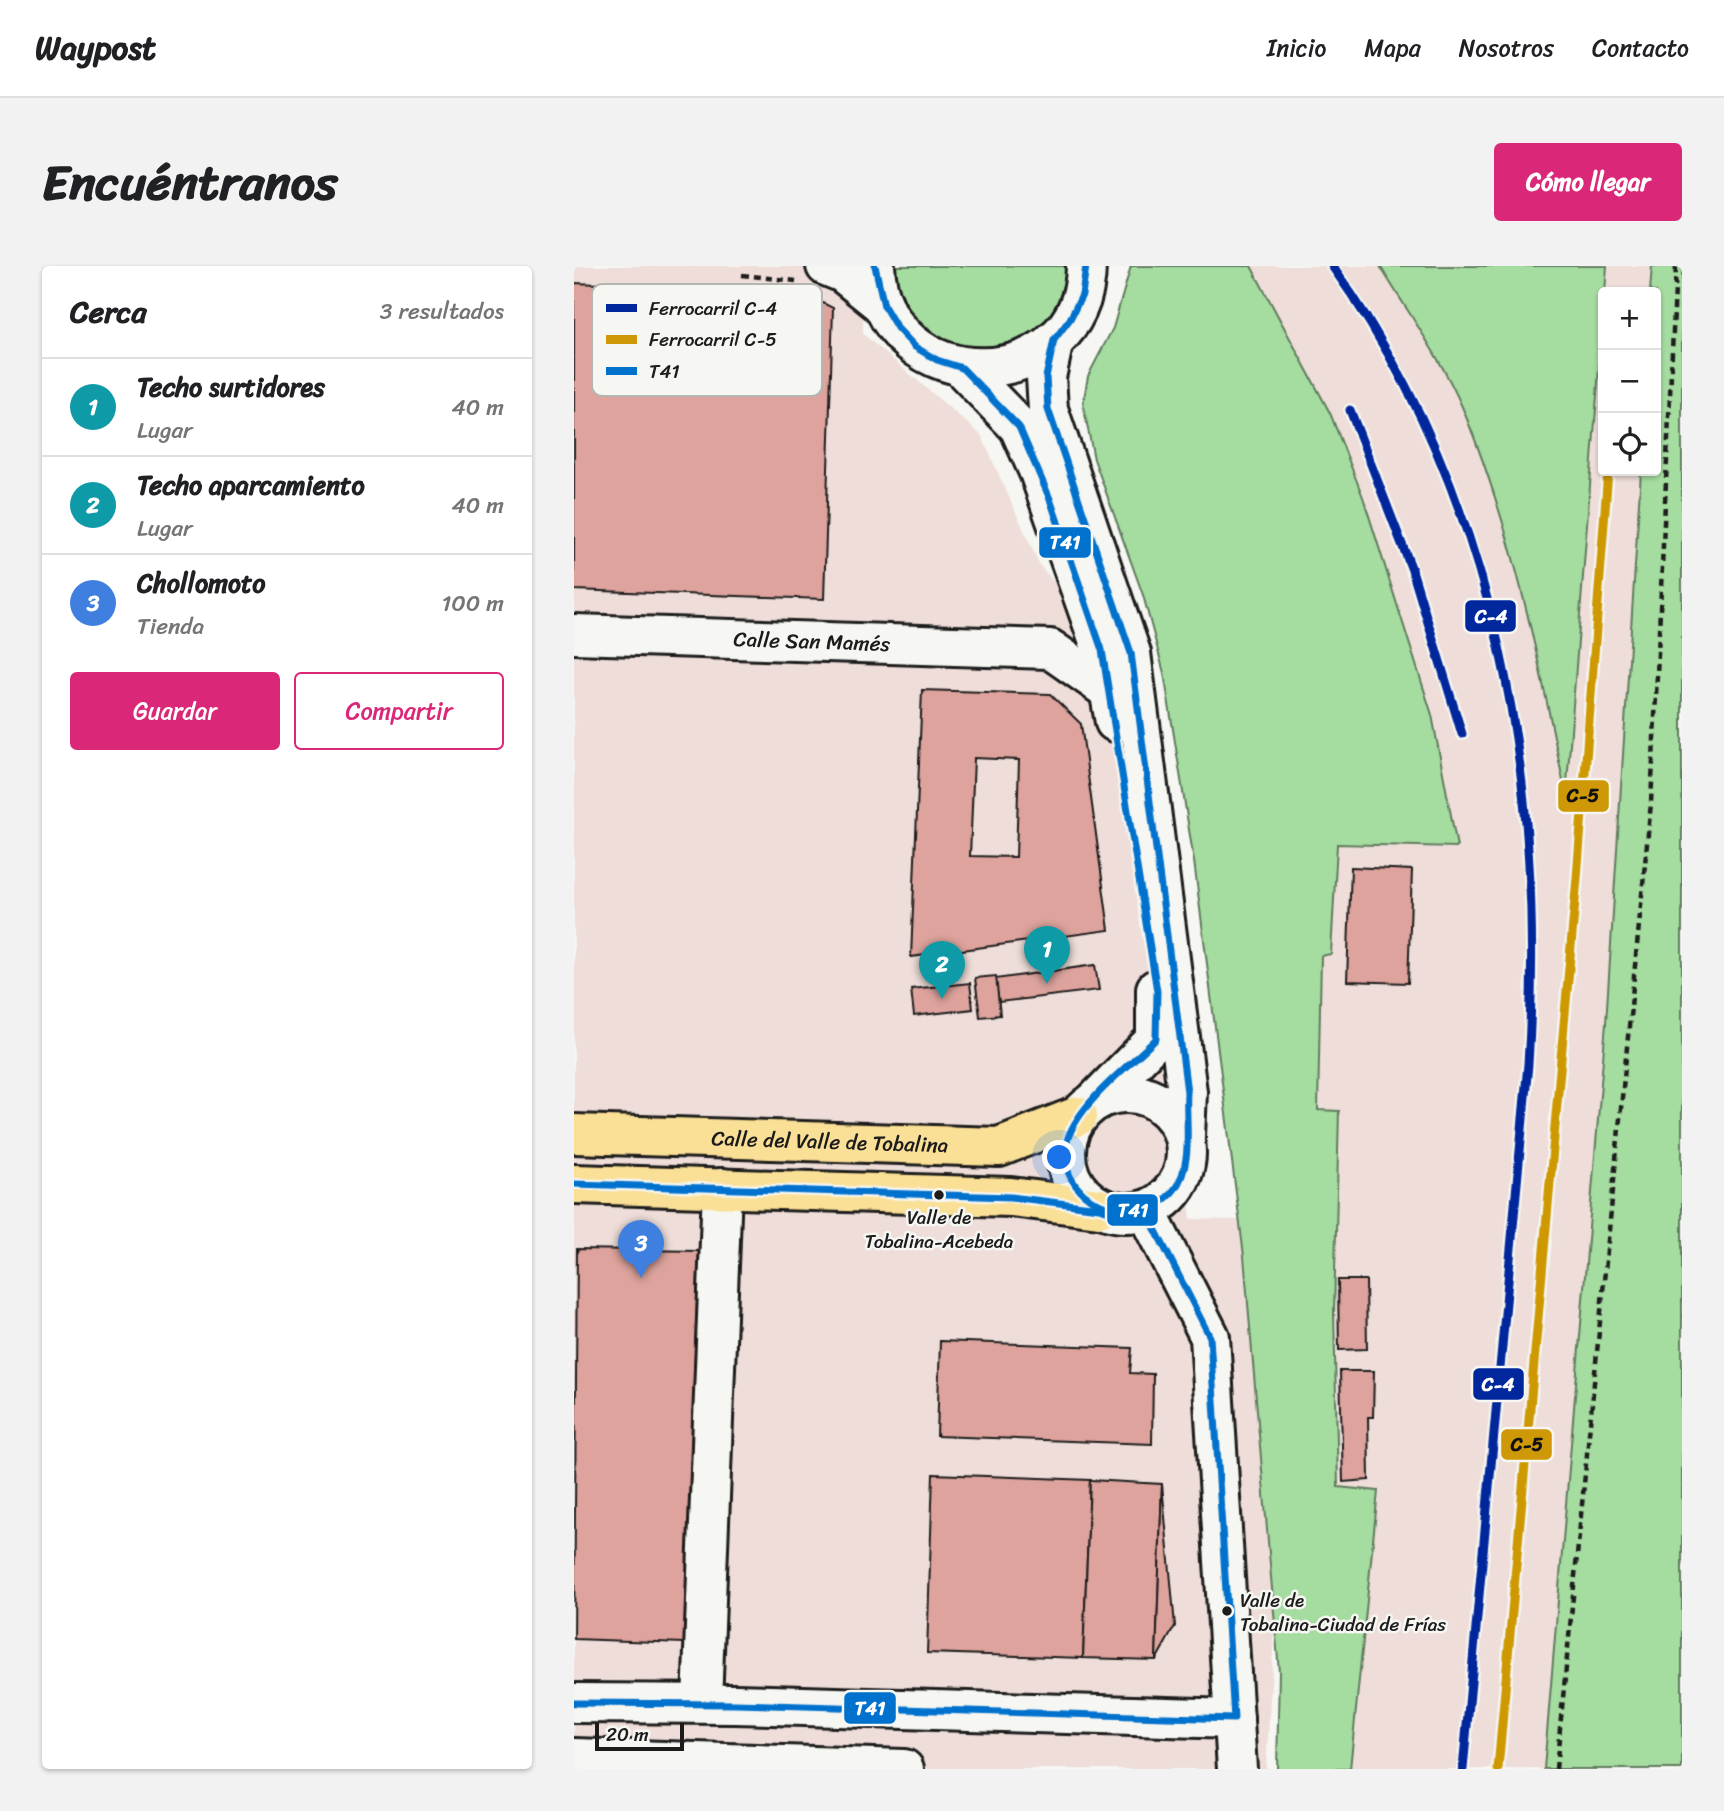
<!DOCTYPE html>
<html lang="es">
<meta charset="utf-8">
<style>
:root{--surface:#fff;--page:#f2f2f2;--text:#202124;--muted:#757577;--line:#e0e0e0;--accent:#db2777}
body{margin:0;font-family:Sriracha,sans-serif;background:var(--page);color:var(--text)}
.controls{position:absolute;right:21px;top:21px;display:grid;overflow:hidden;border-radius:7px;box-shadow:0 2px 5px #0004}
.controls button{width:63px;height:63px;display:grid;place-items:center;padding:0;border:0;border-bottom:2px solid var(--line);background:var(--surface);color:var(--text);font:35px sans-serif}
.scale{position:absolute;left:21px;bottom:18px;width:89px;box-sizing:border-box;padding-left:7px;border:4px solid #1c1c1c;border-top:0;font-size:19px;line-height:24px;white-space:nowrap;color:#1c1c1c;-webkit-text-stroke:5px #f6f6f2;paint-order:stroke}
.you{position:absolute;left:486px;top:892px;width:24px;height:24px;margin:-18px;border:5px solid #fff;border-radius:50%;background:#1a73e8;box-shadow:0 0 0 10px #1a73e833}
.badge{display:grid;place-items:center;width:46px;height:46px;border-radius:50%;background:var(--accent);color:#fff;font-size:23px;font-weight:700}
.pin{position:absolute;translate:-50% -58px;filter:drop-shadow(0 2px 4px #0008)}
.pin::after{content:'';position:absolute;top:37px;width:24px;height:21px;background:inherit;clip-path:polygon(0 0,100% 0,50% 100%)}
.list{margin:0;padding:0;list-style:none}
h2{display:flex;justify-content:space-between;align-items:center;height:91px;margin:0;padding:0 28px;font-size:30px}
h2 small{font-size:23px;font-weight:400;color:var(--muted)}
.list li{display:grid;grid-template-columns:46px 1fr auto;gap:21px;align-items:center;box-sizing:border-box;height:98px;padding:0 28px;border-top:2px solid var(--line)}
.list b{display:block;font-size:26px;white-space:nowrap}
.list p{margin:0;font-size:23px;white-space:nowrap;color:var(--muted)}
.list em{font-size:23px;font-style:normal;color:var(--muted)}
.actions{display:flex;gap:14px;padding:21px 28px}
.actions a{flex:1;padding:16px 0;border:2px solid var(--accent);border-radius:7px;text-align:center;font-size:24px;color:var(--accent)}
.actions .main{background:var(--accent);color:#fff}
.icon{flex:none;width:38px;height:38px;fill:none;stroke:currentColor;stroke-width:2;stroke-linecap:round;stroke-linejoin:round}
.map{position:relative;flex:none;width:1108px;height:1503px;overflow:hidden;border-radius:7px}
header{display:flex;align-items:center;gap:42px;box-sizing:border-box;height:98px;padding:0 35px;background:var(--surface);border-bottom:2px solid var(--line)}
header strong{font-size:33px}
nav{display:flex;gap:38px;margin-inline-start:auto;font-size:24px}
.intro{display:flex;align-items:center;justify-content:space-between;box-sizing:border-box;height:168px;padding:0 42px}
h1{margin:0;font-size:49px}
.button{padding:18px 32px;border-radius:7px;background:var(--accent);color:#fff;font-size:24px;font-weight:700}
main{display:flex;gap:42px;padding:0 42px}
aside{flex:1;background:var(--surface);border-radius:7px;box-shadow:0 2px 5px #0004}
.map>svg:first-child{display:block}
.built{fill:#eeddd8;fill-rule:evenodd}
.green{fill:#a5dca0;stroke:#607c5e;stroke-width:2}
.building{fill:#dda39c;stroke:#1c1c1c;stroke-width:2;fill-rule:evenodd}
.lines{fill:none;stroke-linecap:round;stroke-linejoin:round}
.minor-casing{stroke:#1c1c1c;stroke-width:44}
.major-casing{stroke:#1c1c1c;stroke-width:44}
.path{stroke:#1c1c1c;stroke-width:4.5;stroke-dasharray:7 5;stroke-linecap:butt}
.minor{stroke:#f6f6f2;stroke-width:38}
.major{stroke:#fadf96;stroke-width:38}
.bus-1-casing{stroke:#f6f6f2;stroke-width:12}
.bus-1{stroke:#0072ce;stroke-width:7}
.rail-1-casing{stroke:#f6f6f2;stroke-width:14}
.rail-2-casing{stroke:#f6f6f2;stroke-width:14}
.rail-1{stroke:#00289c;stroke-width:9}
.rail-2{stroke:#ce9806;stroke-width:9}
.bus-dot{fill:#1c1c1c;stroke:#f6f6f2;stroke-width:2.5}
.labels{text-anchor:middle;dominant-baseline:central;stroke-width:5;stroke-linejoin:round;paint-order:stroke}
.bus-label{font-size:19px;fill:#1c1c1c;stroke:#f6f6f2}
.street-label{font-size:21px;fill:#1c1c1c;stroke:#f6f6f2}
.key{fill:#f6f6f2;stroke:#b5b5b2;stroke-width:2}
.key-label{font-size:19px;fill:#1c1c1c}
.line-badge{stroke:#f6f6f2;stroke-width:2.5}
.badge-label{font-size:19px;text-anchor:middle;font-weight:bold;fill:#fff}
.pale-badge-label{font-size:19px;text-anchor:middle;font-weight:bold;fill:#111}
</style>
<header>
<strong>Waypost</strong>
<nav><a>Inicio</a><a>Mapa</a><a>Nosotros</a><a>Contacto</a></nav>
</header>
<div class="intro"><h1>Encuéntranos</h1><a class="button">Cómo llegar</a></div>
<main>
<aside>
<h2>Cerca<small>3 resultados</small></h2>
<ul class="list">
<li><span class="badge" style="background:#0f9aa8">1</span><div><b>Techo surtidores</b><p>Lugar</p></div><em>40 m</em></li>
<li><span class="badge" style="background:#0f9aa8">2</span><div><b>Techo aparcamiento</b><p>Lugar</p></div><em>40 m</em></li>
<li><span class="badge" style="background:#3f7fe0">3</span><div><b>Chollomoto</b><p>Tienda</p></div><em>100 m</em></li>
</ul>
<div class="actions"><a class="main">Guardar</a><a>Compartir</a></div>
</aside>
<div class="map">
<svg width="1108" height="1503" viewBox="0 0 1108 1503">
<rect width="100%" height="100%" fill="#f6f6f2"/>
<filter id="ink" filterUnits="userSpaceOnUse"><feTurbulence type="fractalNoise" baseFrequency=".0143" numOctaves="2"/><feDisplacementMap in="SourceGraphic" scale="14" xChannelSelector="R" yChannelSelector="G"/><feConvolveMatrix kernelMatrix="1 2 1 2 8 2 1 2 1" color-interpolation-filters="sRGB"/></filter>
<g filter="url(#ink)">
<!-- built -->
<g class="built">
<path d="M0 0H290L289 68 407 169 466 300 547 391 617 953 724 955 692 1503H0Z"/>
<path d="M590 0H1108L994 1503H772L760 1046 765 846 731 844ZM1029 26H1082V205H1029Z"/>
</g>
<!-- green -->
<g class="green">
<path d="M321 0H493C489 18 487 35 475 50 426 113 326 77 321 0Z"/>
<path d="M557 0H677L756 147 789 231 858 449 883 581 763 578 757 688 747 690 744 844 765 845 760 1046 764 1221 804 1225 776 1503H703L705 1406 670 990 620 595 590 407 569 329 520 193 509 138 514 110 539 62Z"/>
<path d="M806 0H1033L992 530C966 399 940 267 889 143 869 95 833 45 806 0Z"/>
<path d="M1078 0H1108V1503H970L1032 757 1067 205H1082V26H1076Z"/>
</g>
<!-- building -->
<g class="building">
<path d="M0 17 210 25 235 30 259 42 250 333 0 324Z"/>
<path d="M348 424 476 428 507 458 535 664 337 691ZM400 492 445 494 442 591 396 590Z"/>
<path d="M777 601 838 604 834 717 773 715Z"/>
<path d="M521 699 525 724 425 736 421 713Z"/>
<path d="M422 710 426 749 406 751 401 712Z"/>
<path d="M396 717 399 743 340 750 337 723Z"/>
<path d="M3 983 125 985 110 1377 0 1373Z"/>
<path d="M764 1014H792L793 1083 765 1084Z"/>
<path d="M366 1075 558 1082 556 1107 579 1108 578 1178 363 1170Z"/>
<path d="M766 1105H800L799 1151H794L795 1214 769 1216Z"/>
<path d="M359 1208 516 1214 509 1392 353 1387Z"/>
<path d="M516 1214 588 1218 582 1394 509 1392Z"/>
<path d="M588 1218 601 1360 582 1394Z"/>
</g>
<g class="lines">
<!-- minor casing -->
<g class="minor-casing">
<g id="minor">
<path d="M252 0 269 7 310 40"/>
<path d="M301 0C308 137 511 133 512 0"/>
<path d="M480 74 472 111 474 143 557 387 613 826 611 870"/>
<path d="M388 102 445 161 465 206 528 384 541 456"/>
<path id="s1" d="M0 368 476 383 536 425"/>
<circle cx="552" cy="887" r="60"/>
<path d="M521 835 582 773V723"/>
<path d="M572 945 636 1071 663 1503"/>
<path d="M0 1437 161 1438 660 1453"/>
<path d="M128 1437 148 922"/>
<path d="M0 1492 330 1503"/>
</g>
</g>
<!-- major casing -->
<g class="major-casing">
<g id="major">
<path id="s2" d="M0 868 425 881 504 850"/>
<path d="M0 918 437 931 525 942"/>
</g>
</g>
<!-- path -->
<g class="path">
<path d="M168 9 222 15"/>
<path d="M982 1503 1077 537 1102 0"/>
</g>
<!-- minor -->
<use href="#minor" class="minor"/>
<!-- major -->
<use href="#major" class="major"/>
<!-- bus-1 casing -->
<g class="bus-1-casing">
<g id="bus-1">
<path d="M301 0 310 40 323 62 341 81 363 94 388 102 445 161 476 233 528 384 583 725 582 773C556 799 506 836 494 872 475 933 562 971 600 924 620 899 611 856 613 826L557 387 474 143 472 111 480 74 496 53 508 29 512 0"/>
<path d="M0 918 437 931 525 942 545 948 558 946"/>
<path d="M0 1437 161 1438 660 1453 636 1071 572 945"/>
</g>
</g>
<!-- bus-1 -->
<use href="#bus-1" class="bus-1"/>
<!-- rail-1 casing -->
<g class="rail-1-casing">
<g id="rail-1">
<path d="M758 0C924 230 972 520 954 798L889 1503"/>
<path d="M776 144 838 304 888 468"/>
</g>
</g>
<!-- rail-2 casing -->
<g class="rail-2-casing">
<path id="rail-2" d="M924 1503 1003 612 1034 205"/>
</g>
<!-- rail-1 -->
<use href="#rail-1" class="rail-1"/>
<!-- rail-2 -->
<use href="#rail-2" class="rail-2"/>
</g>
</g>
<!-- markers -->
<g class="bus-dot">
<circle cx="365" cy="929" r="6"/>
<circle cx="653" cy="1345" r="6"/>
</g>
<g class="labels">
<!-- bus labels -->
<g class="bus-label">
<text x="365" y="951">Valle de<tspan x="365" dy="24">Tobalina-Acebeda</tspan></text>
<text x="666" y="1334" text-anchor="start">Valle de<tspan x="666" dy="24">Tobalina-Ciudad de Frías</tspan></text>
</g>
<!-- street labels -->
<g class="street-label">
<text stroke="none"><textPath href="#s1" startOffset="238">Calle San Mamés</textPath></text>
<text stroke="none"><textPath href="#s2" startOffset="256">Calle del Valle de Tobalina</textPath></text>
</g>
</g>
<!-- legend -->
<rect x="18" y="18" width="230" height="112" rx="10" class="key"/>
<rect x="32" y="38" width="31" height="8" fill="#00289c"/>
<rect x="32" y="69" width="31" height="9" fill="#ce9806"/>
<rect x="32" y="101" width="31" height="8" fill="#0072ce"/>
<g class="key-label">
<text x="75" y="49">Ferrocarril C-4</text>
<text x="75" y="80">Ferrocarril C-5</text>
<text x="75" y="112">T41</text>
</g>
<g class="line-badge">
<rect x="464" y="260" width="54" height="33" rx="7" fill="#0072ce"/>
<rect x="890" y="333" width="53" height="34" rx="7" fill="#00289c"/>
<rect x="983" y="513" width="53" height="34" rx="7" fill="#ce9806"/>
<rect x="532" y="927" width="53" height="34" rx="7" fill="#0072ce"/>
<rect x="898" y="1101" width="53" height="34" rx="7" fill="#00289c"/>
<rect x="926" y="1162" width="53" height="33" rx="7" fill="#ce9806"/>
<rect x="269" y="1425" width="54" height="34" rx="7" fill="#0072ce"/>
</g>
<g class="badge-label">
<text x="491" y="283">T41</text>
<text x="917" y="357">C-4</text>
<text x="559" y="951">T41</text>
<text x="924" y="1125">C-4</text>
<text x="296" y="1449">T41</text>
</g>
<g class="pale-badge-label">
<text x="1009" y="536">C-5</text>
<text x="953" y="1185">C-5</text>
</g>
</svg>
<div class="controls">
<button>+</button>
<button>−</button>
<button><svg class="icon" aria-label="locate" viewBox="0 0 24 24"><circle cx="12" cy="12" r="6"/><path d="M12 2v4M12 18v4M2 12h4M18 12h4"/></svg></button>
</div>
<div class="scale">20 m</div>
<div class="you"></div>
<div class="pin badge" style="left:473px;top:718px;background:#0f9aa8">1</div>
<div class="pin badge" style="left:368px;top:733px;background:#0f9aa8">2</div>
<div class="pin badge" style="left:67px;top:1012px;background:#3f7fe0">3</div>
</div>
</main>
